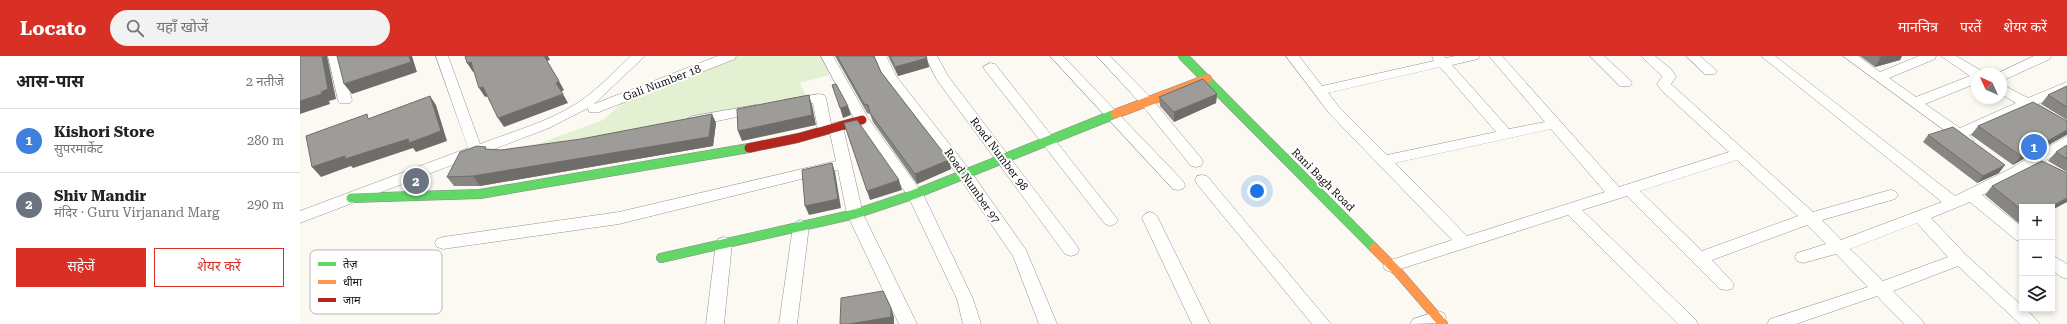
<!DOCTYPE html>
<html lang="hi">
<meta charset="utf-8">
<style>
:root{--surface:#fff;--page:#f2f2f2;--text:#202124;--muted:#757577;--line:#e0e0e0;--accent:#d93025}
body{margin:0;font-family:"Roboto Serif","Noto Sans Devanagari",serif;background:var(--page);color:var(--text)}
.controls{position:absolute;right:12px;bottom:12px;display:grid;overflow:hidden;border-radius:0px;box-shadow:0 2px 6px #0003}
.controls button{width:36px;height:36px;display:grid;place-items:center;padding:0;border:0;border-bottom:1px solid var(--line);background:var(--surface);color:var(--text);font:20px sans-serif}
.compass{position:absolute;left:1671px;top:12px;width:36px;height:36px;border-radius:50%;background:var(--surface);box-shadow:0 2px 6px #0003;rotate:315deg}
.you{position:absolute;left:957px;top:135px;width:14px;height:14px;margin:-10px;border:3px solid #fff;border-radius:50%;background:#1a73e8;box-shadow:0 0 0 6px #1a73e833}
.badge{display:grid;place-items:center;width:26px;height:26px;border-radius:50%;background:var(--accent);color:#fff;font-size:13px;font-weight:700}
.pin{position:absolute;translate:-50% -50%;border:2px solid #fff;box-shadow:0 1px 4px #0006}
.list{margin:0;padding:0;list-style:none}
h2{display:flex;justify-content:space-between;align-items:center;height:52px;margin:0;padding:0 16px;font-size:17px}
h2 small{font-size:13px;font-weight:400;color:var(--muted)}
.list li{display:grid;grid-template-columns:26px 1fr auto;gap:12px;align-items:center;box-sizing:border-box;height:64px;padding:0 16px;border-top:1px solid var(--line)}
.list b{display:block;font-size:15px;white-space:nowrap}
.list p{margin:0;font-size:13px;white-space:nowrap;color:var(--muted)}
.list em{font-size:13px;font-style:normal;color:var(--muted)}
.actions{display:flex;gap:8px;padding:12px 16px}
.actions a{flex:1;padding:9px 0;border:1px solid var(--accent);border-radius:0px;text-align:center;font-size:14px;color:var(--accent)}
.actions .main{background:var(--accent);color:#fff}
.icon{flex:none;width:22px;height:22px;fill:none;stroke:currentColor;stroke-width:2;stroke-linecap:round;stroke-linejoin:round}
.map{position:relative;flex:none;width:1767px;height:268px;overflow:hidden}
header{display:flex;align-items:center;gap:24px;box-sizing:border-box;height:56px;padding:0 20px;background:var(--accent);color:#fff}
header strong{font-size:19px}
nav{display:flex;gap:22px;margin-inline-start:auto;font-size:14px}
.search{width:280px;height:36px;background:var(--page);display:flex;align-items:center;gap:10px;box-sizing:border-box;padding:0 14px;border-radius:22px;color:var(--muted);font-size:15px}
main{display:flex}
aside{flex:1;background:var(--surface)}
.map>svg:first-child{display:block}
.green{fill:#e3f0d2}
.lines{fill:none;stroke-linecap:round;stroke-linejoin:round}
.street-casing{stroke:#949390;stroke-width:1}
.fast-casing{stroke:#8b8a87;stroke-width:10}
.slow-casing{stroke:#8b8a87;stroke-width:10}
.jam-casing{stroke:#8b8a87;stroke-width:10}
.street{fill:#fefefd;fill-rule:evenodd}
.fast{stroke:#63d668;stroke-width:9}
.slow{stroke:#ff974d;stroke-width:9}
.jam{stroke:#b3261e;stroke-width:9}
.wall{fill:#888683}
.shaded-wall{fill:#6f6d6a}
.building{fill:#9e9c98;stroke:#6f6d6a}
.labels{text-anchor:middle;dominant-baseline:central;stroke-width:4;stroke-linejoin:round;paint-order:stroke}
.street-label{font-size:11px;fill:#0d0d0d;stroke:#fff}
.key{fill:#fff;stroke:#b6b6b6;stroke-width:1}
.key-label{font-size:11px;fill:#0d0d0d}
</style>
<header>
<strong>Locato</strong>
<div class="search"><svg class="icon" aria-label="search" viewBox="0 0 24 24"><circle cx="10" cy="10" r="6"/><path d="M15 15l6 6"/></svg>यहाँ खोजें</div>
<nav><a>मानचित्र</a><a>परतें</a><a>शेयर करें</a></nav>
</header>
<main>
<aside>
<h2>आस-पास<small>2 नतीजे</small></h2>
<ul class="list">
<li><span class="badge" style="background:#3f7fe0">1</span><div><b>Kishori Store</b><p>सुपरमार्केट</p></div><em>280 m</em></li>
<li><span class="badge" style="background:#6b7280">2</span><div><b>Shiv Mandir</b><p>मंदिर · Guru Virjanand Marg</p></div><em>290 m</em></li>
</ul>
<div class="actions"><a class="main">सहेजें</a><a>शेयर करें</a></div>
</aside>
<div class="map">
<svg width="1767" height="268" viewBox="0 0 1767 268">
<rect width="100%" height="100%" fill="#fbf9f2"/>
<!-- green -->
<path class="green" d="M434 0H523L529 19 500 27 507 43 224 93 303 64 335 35Z"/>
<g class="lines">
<!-- street casing -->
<g class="street-casing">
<g id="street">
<path d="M28 0H40L52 44 50 47H40L38 44Z"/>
<path d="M136 0H148L180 88C217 74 259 63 290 38 305 26 318 12 331 0H345L294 48 418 0H436L435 3 299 56H289L288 52 249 72 0 167V155L168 92Z"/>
<path d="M521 0H533L568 62 623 138 673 243 681 268H663L657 243 608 140 555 64Z"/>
<path d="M574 0H586L596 20 669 113 726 194 757 268H739L713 200 659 121 585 24Z"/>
<path d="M625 0H637L648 20 777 190 779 194 777 198 771 200 765 198 637 24Z"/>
<path d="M750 0H763L883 125 885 129 883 133 878 134 873 133Z"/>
<path d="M797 0H810L852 43 901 102 903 106 901 110 896 111 891 110 842 49Z"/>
<path d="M986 0H999L1022 30 1134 5 1132 0H1144L1146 2 1155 0H1179L1178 3 1152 9 1209 73 1245 66 1189 0H1202L1319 131 1429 96 1361 34 1357 28 1362 21 1361 19 1341 0H1355L1372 14 1376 21 1371 28 1513 156 1590 134 1595 135 1598 139 1595 143 1522 164 1541 184 1642 146 1461 0H1475L1655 140 1708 114 1767 80V91L1718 122 1682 139 1722 171V186L1716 184 1670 146 1631 162 1666 199 1722 250V253H1726L1740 268H1720L1658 210 1593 235 1621 263 1624 268H1604L1577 240 1496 268H1467L1470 263 1568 231 1536 198 1503 207 1497 205 1495 201 1497 197 1526 188 1507 169 1412 204 1434 228 1432 233 1426 234 1420 233 1327 140 1282 154 1395 263 1398 268H1378L1268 159 1091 216 1085 214 1083 210 1085 206 1152 184 1029 57ZM1140 11 1196 76 1087 99 1039 51 1028 37ZM1251 73 1305 136 1167 180 1095 107ZM1437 104 1498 160 1402 195 1340 135ZM1617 167 1648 201 1583 225 1550 193Z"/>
<path d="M1290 0H1304L1330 24 1332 27 1330 30H1320Z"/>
<path d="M1386 0H1400L1417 15 1415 18H1405Z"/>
<path d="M1543 0H1558L1580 16 1619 0H1636L1635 3 1589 22 1616 41 1670 20 1641 0H1656L1682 15 1684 18H1677V27L1625 48 1660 72 1716 47 1701 38V28L1728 42 1767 26V35L1738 48 1767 66V77L1726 53 1669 79 1674 84 1672 87H1662Z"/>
<path d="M1734 0H1751L1750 3 1706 23 1701 24V18H1696Z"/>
<path d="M690 7 695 8 815 160 818 164 815 168 810 170 805 168 685 14 683 11Z"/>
<path d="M519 38 524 39 526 42 531 68 536 66 541 68 543 71 563 158 617 268H599L547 158 538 114 319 168 143 193 137 191 135 187 137 183 143 181 319 156 536 105 530 77 525 79 520 77 518 74 513 47 490 51 485 50 483 47 485 44Z"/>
<path d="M456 49 461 50 463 53 461 56 393 70 388 68 386 65 388 62 393 60Z"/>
<path d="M902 119 907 120 1031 268H1012L897 128 895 124 897 120Z"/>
<path d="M850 156 855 158 858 162 910 268H892L842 162 845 158Z"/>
<path d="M501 164 506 166 509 170 497 268H479L493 170 496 166Z"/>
<path d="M424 181 430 183 432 187 424 268H406L416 187 418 183Z"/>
<path d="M1752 199 1767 208V223L1761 221 1752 214Z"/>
<path d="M1138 255 1144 257 1146 262 1144 267 1110 268 1113 263Z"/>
</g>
</g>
<!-- fast casing -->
<g class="fast-casing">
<g id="fast">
<path d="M883 0 1074 192"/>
<path d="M51 142 180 138 449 92"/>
<path d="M361 202 555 158 615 138 815 58"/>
</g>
</g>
<!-- slow casing -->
<g class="slow-casing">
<g id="slow">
<path d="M815 58 907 23"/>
<path d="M1074 192 1098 216 1143 268"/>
</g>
</g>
<!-- jam casing -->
<g class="jam-casing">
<path id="jam" d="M449 92 498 82 562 64"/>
</g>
<!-- street -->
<use href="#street" class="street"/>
<!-- fast -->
<use href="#fast" class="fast"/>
<!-- slow -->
<use href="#slow" class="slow"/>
<!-- jam -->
<use href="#jam" class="jam"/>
</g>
<!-- wall -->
<g class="wall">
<path d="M535 0H574L581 16 649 104 651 113 617 128 573 66 570 58 567 57Z"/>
<path d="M588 0H626L629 11 598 20Z"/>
<path d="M1560 0H1602L1600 4 1575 11Z"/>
<path d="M1767 30V64L1741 48 1748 39Z"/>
<path d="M917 38 916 47 874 66 860 50 859 41Z"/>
<path d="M1767 65V79H1766L1713 109 1671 79 1678 70Z"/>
<path d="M416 67 413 90 180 130H154L147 121 187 93 201 94Z"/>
<path d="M1628 79 1699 117 1677 127 1623 86Z"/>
<path d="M1767 89V116L1748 105 1756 96Z"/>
<path d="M1692 130 1722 151V170L1685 139Z"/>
</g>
<!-- shaded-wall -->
<g class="shaded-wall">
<path d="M22 0H27L36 43 29 45 30 48 0 58V45L21 36Z"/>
<path d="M109 0H112L117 16 52 38 44 28Z"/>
<path d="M244 0H248L250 4 247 5Z"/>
<path d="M1586 0H1602L1600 4 1575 11 1581 1Z"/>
<path d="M627 2 629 11 598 20 595 11Z"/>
<path d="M171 6 176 15 173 16 167 7Z"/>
<path d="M259 25 264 34 261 36 256 27Z"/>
<path d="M183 31 189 40 185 41 179 32Z"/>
<path d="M263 38 268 47 204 71 198 62Z"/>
<path d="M917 38 916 47 874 66V56Z"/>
<path d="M509 39 512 49 516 69 442 85 438 75Z"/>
<path d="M130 40 136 49 147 85 116 96 113 92 53 112 51 110 21 121 12 111Z"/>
<path d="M548 50 551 59 543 62 540 52Z"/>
<path d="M412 58 416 67 413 90 180 130 173 120Z"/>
<path d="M1767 74V78L1766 79 1713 109 1721 100Z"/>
<path d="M649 104 651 113 617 128 615 118Z"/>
<path d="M532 107 535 116 541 152 509 159 505 150Z"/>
<path d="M1705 109 1699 117 1677 127 1683 120Z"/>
<path d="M599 124 602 134 570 144 567 135Z"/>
<path d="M1767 142V146L1752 154V151H1750Z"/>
<path d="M591 252 594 261V268H549Z"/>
</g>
<!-- building -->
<g class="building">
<path d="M0 0H22L28 33 21 36 22 38 0 45Z"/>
<path d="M37 0H109L111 6 44 28Z"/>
<path d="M165 0H244L259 25 256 27 263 38 198 62 183 31 179 32 171 6 167 7Z"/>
<path d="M537 0H574L581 16 649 104 615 118 570 57 568 49 564 48Z"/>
<path d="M590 0H626L627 2 595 11Z"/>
<path d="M1579 0H1586L1581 1Z"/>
<path d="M903 23 917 38 874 56 859 41Z"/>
<path d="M536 28 548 50 540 52 532 29Z"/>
<path d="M1767 30V51L1748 39Z"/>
<path d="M509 39 512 59 438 75 437 53Z"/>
<path d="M130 40 141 75 109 87 108 83 45 103V100L12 111 6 80 67 58 68 63Z"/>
<path d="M1733 46 1767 65V74L1721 100 1678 70Z"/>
<path d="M412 58 409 81 173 120 147 121 160 96 177 90 186 91 185 93 201 94 281 83Z"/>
<path d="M557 64 599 124 567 135 544 67Z"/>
<path d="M1653 71 1705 109 1683 120 1628 79Z"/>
<path d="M1767 89V103L1756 96Z"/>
<path d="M1742 105 1767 117V142L1750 151H1722V154L1692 130Z"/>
<path d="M532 107 538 143 505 150 502 114Z"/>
<path d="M583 235 591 252V261L549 268H540L541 242Z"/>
</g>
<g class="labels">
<!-- street labels -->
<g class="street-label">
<text transform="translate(362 27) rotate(-21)">Gali Number 18</text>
<text transform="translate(699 98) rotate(53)">Road Number 98</text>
<text transform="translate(1023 124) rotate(45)">Rani Bagh Road</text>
<text transform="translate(672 130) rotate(55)">Road Number 97</text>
</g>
</g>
<!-- legend -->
<rect x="10" y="194" width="132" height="64" rx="6" class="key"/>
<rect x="18" y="206" width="18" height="4" fill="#63d668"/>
<rect x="18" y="224" width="18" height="4" fill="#ff974d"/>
<rect x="18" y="242" width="18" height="4" fill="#b3261e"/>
<g class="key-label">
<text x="43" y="212">तेज़</text>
<text x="43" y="230">धीमा</text>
<text x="43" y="248">जाम</text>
</g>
</svg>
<div class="controls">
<button>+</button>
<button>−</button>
<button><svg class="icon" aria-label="layers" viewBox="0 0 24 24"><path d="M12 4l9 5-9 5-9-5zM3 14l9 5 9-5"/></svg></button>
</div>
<svg class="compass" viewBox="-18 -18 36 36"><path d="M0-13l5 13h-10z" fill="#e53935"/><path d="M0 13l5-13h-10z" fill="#757577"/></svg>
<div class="you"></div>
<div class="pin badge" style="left:1734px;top:91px;background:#3f7fe0">1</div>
<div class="pin badge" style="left:116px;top:125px;background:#6b7280">2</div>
</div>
</main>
